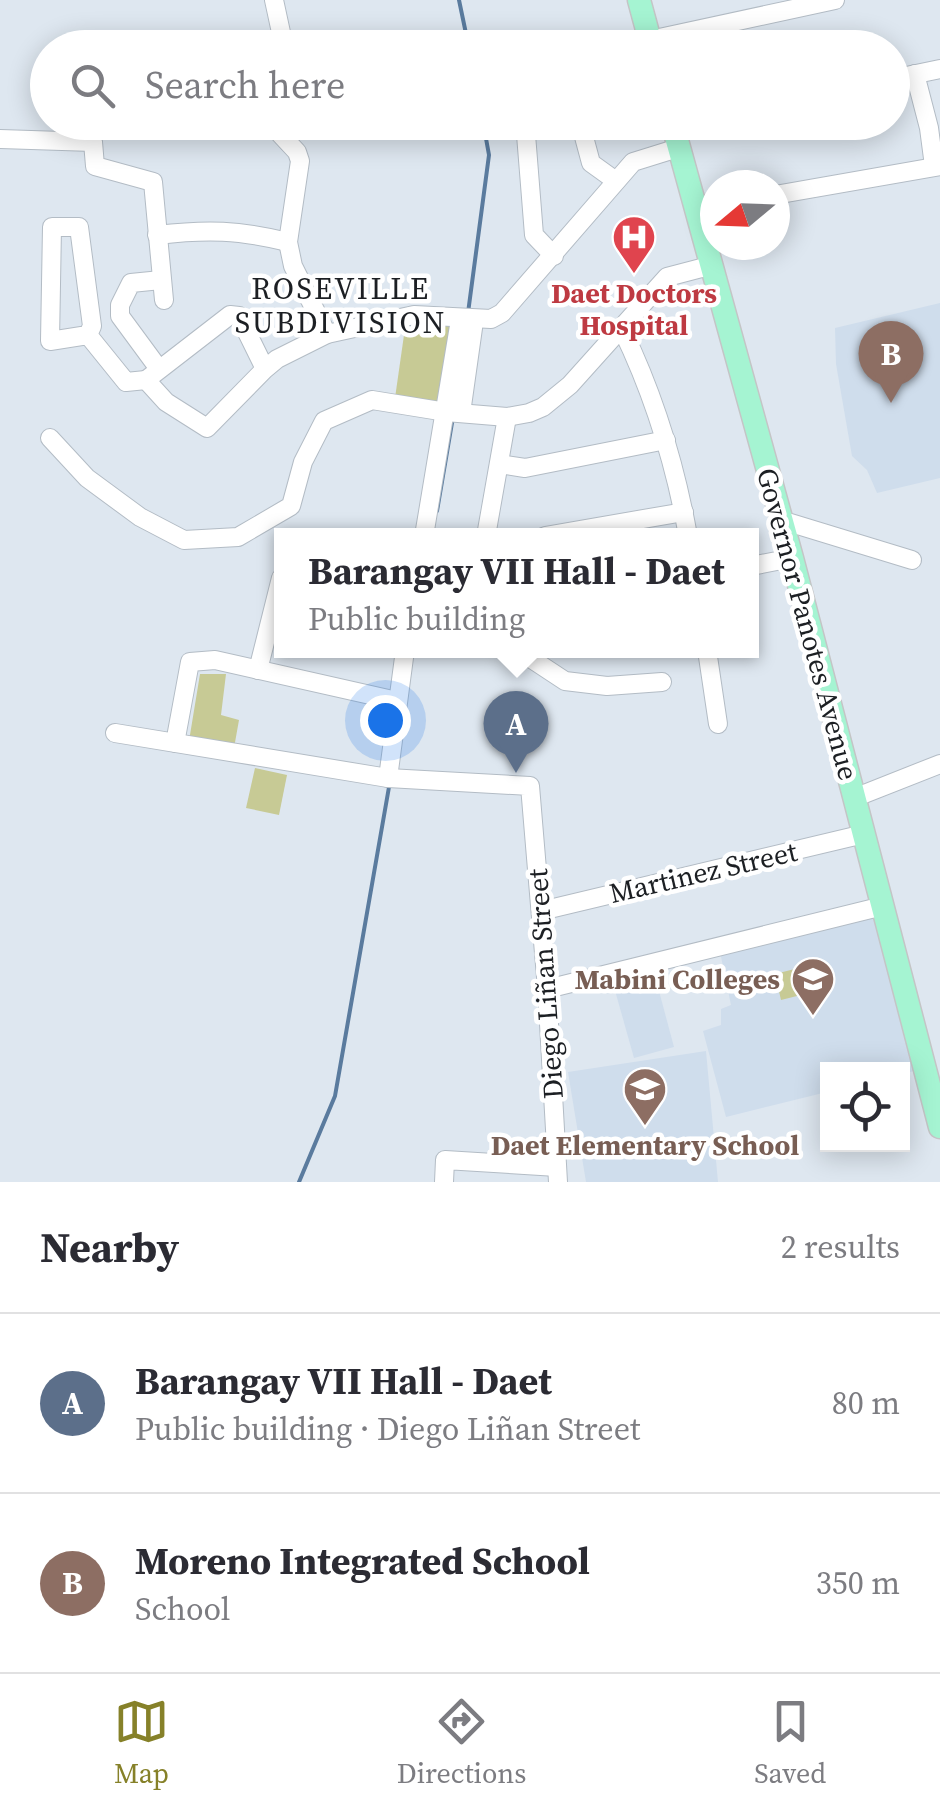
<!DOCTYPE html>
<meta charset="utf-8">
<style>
:root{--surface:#fff;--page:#f2f2f3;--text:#2b2b33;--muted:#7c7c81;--line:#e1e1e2;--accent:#868129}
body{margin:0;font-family:"Source Serif 4",serif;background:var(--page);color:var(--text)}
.controls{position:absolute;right:30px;bottom:30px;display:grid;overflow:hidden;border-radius:0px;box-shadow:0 5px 25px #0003}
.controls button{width:90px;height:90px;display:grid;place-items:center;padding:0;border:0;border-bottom:2px solid var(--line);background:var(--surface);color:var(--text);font:50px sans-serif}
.compass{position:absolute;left:700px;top:170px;width:90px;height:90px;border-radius:50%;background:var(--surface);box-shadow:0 5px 25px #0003;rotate:251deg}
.you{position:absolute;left:385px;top:720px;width:35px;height:35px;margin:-25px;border:8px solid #fff;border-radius:50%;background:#1a73e8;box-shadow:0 0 0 15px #1a73e833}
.badge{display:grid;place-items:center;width:65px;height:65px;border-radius:50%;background:var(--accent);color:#fff;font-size:32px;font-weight:700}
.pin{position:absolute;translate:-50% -82px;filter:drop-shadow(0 2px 5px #0008)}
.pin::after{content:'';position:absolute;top:52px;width:35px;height:30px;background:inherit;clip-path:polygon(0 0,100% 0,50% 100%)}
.popup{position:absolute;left:274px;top:528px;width:485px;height:130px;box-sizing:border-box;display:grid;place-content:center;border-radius:0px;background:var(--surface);filter:drop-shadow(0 2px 8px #0005);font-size:32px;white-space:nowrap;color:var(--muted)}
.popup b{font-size:38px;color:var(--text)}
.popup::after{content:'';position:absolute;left:50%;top:100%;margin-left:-20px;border:20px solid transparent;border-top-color:var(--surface)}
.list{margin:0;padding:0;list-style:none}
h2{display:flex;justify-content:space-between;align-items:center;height:130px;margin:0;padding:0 40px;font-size:42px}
h2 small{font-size:32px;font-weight:400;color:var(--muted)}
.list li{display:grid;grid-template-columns:65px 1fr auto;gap:30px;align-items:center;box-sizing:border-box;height:180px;padding:0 40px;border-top:2px solid var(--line)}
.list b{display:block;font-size:38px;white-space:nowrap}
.list p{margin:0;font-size:32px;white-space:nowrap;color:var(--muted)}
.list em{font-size:32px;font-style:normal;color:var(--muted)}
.icon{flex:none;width:55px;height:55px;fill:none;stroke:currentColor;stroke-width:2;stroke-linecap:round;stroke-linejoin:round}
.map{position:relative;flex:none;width:940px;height:1182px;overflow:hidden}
.search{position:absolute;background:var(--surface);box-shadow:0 5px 25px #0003;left:30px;right:30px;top:30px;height:110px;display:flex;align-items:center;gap:25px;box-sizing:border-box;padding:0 35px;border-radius:55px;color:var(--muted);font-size:38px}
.sheet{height:490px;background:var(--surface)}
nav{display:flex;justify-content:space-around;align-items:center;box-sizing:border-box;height:140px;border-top:2px solid var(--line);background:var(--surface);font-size:28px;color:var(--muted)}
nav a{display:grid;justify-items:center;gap:5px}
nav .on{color:var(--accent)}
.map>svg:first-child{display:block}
.built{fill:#cfddec}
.green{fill:#c7ca95}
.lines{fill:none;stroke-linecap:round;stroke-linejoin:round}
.stream{stroke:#5a7b9e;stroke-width:4}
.minor-casing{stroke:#b3bcc5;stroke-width:20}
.major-casing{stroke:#c4c5c6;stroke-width:25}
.minor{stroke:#fff;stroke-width:18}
.major{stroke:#a5f4d2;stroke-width:22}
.labels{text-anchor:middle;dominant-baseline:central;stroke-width:9;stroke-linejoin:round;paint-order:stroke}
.health-label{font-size:28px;font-weight:bold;fill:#be3a42;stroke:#fff}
.street-label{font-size:28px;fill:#1c1f23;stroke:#fff}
.education-label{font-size:28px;font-weight:bold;fill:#785e54;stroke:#fff;text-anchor:end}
.neighbourhood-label{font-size:30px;letter-spacing:2.5px;fill:#1c1f23;stroke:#fff}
</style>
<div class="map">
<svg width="940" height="1182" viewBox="0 0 940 1182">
<rect width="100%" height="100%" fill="#dee7f0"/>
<!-- built -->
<g class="built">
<path d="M940 303V478L877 493 867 470 852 456 836 364 835 328Z"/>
<path d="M880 913 918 1070 903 1074 902 1070H828L827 1092 726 1117 703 1031 721 1025V1009L731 1005 720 952Z"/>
<path d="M655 976 674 1047 634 1058 614 987Z"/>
<path d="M706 1051 718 1182H586L568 1072Z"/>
</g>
<!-- green -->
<g class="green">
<path d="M430 324 454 325 443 405 395 398 405 328Z"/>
<path d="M200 674H226L221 715 239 720 234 748 189 741Z"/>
<path d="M255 768 287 775 279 815 246 808Z"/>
<path d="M822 962 829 988 781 1000 775 974Z"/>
</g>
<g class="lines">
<!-- stream -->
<g class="stream">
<path d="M459 0 469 48"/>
<path d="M468 313 489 155 483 122"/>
<path d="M437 511 453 417"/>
<path d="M299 1182 335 1096 389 787"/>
</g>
<!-- minor casing -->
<g class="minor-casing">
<g id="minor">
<path d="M650 40 835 0"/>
<path d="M270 48 282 37 274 0"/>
<path d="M542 48H553"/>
<path d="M915 74 929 128 934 166"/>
<path d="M892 79 940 69"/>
<path d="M269 122 297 152 300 161 288 242 293 266 327 334"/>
<path d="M525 122 534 235 554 256"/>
<path d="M580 122 591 163 616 181"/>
<path d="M674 130 709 122"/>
<path d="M0 139 93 142 95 166 153 182 164 300"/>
<path d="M775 195 940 166"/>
<path d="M157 235C208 229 238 230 288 242"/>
<path d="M622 329C654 395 675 463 688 536"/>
<path d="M88 335 92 326 79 227H52L50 341 88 335 126 382 146 380"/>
<path d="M159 369 120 316V305L131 283 161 280"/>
<path d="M265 369 207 428 166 402 146 380 230 315 239 316 265 369 277 359 327 334 414 315 491 319 502 313 633 162 678 148"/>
<path d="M461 413 474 321"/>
<path d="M50 438 87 478 140 517 184 540 238 537 291 506 303 462 324 421 372 400 446 412 507 417 529 413 543 407 570 385 667 277 709 266"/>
<path d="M499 464 525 468 666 440"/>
<path d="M781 520 912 560"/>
<path d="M424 536 460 320"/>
<path d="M486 536 507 417"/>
<path d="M545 536 684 512"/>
<path d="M751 566 792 558"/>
<path d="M518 650 565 681 607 686 662 682"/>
<path d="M707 650 718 724"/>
<path d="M258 670 281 578"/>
<path d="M115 733 388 778 530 786 547 989 558 1182"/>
<path d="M175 743 190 662 215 660 397 701"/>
<path d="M388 778 405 650"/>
<path d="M854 798 940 764"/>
<path d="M541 911 864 834"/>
<path d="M547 989 883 906"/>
<path d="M444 1182 445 1160 557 1167"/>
</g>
</g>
<!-- major casing -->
<g class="major-casing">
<g id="major">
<path d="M639 0 652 48"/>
<path d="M672 122 792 558 940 1127"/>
</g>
</g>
<!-- minor -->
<use href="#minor" class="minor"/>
<!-- major -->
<use href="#major" class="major"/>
</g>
<!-- icons -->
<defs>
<g id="hospital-pin" transform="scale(2.25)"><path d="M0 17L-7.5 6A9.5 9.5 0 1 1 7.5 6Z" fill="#e0444e" stroke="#fff"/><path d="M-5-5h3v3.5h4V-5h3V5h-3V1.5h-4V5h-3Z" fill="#fff"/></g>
<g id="university-pin" transform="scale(2.25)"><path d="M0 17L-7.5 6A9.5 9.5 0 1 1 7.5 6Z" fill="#8d6e63" stroke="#fff"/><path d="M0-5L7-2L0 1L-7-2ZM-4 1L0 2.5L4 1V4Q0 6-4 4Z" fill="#fff"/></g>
<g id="school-pin" transform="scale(2.25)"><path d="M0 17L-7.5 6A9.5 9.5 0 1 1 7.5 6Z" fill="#8d6e63" stroke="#fff"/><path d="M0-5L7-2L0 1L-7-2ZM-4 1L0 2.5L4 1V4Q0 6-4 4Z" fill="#fff"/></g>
</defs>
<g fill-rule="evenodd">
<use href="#hospital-pin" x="634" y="237"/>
<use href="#university-pin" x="813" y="979"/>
<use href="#school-pin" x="645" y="1089"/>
</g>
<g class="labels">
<!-- health labels -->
<g class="health-label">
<text x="634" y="293">Daet Doctors<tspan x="634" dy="32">Hospital</tspan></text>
</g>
<!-- street labels -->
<g class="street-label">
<text transform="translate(808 624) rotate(75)">Governor Panotes Avenue</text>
<text transform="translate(703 872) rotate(-13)">Martinez Street</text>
<text transform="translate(545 984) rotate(-94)">Diego Liñan Street</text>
</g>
<!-- education labels -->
<g class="education-label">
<text x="780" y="979">Mabini Colleges</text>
<text x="645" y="1145" text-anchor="middle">Daet Elementary School</text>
</g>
<!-- neighbourhood labels -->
<g class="neighbourhood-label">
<text x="341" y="288">ROSEVILLE<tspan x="341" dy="34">SUBDIVISION</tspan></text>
</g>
</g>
</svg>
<div class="controls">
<button><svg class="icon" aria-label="locate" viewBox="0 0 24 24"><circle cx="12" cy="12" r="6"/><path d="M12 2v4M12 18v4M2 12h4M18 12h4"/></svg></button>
</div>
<svg class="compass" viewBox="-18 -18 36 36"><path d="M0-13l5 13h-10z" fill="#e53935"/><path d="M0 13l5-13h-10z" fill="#7c7c81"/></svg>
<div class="you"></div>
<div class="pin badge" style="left:516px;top:773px;background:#5c6f8a">A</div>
<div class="popup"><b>Barangay VII Hall - Daet</b>Public building</div>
<div class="pin badge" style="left:891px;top:403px;background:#8d6e63">B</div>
<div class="search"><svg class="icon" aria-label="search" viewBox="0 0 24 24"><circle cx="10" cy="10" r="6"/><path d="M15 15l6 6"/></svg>Search here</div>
</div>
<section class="sheet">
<h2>Nearby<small>2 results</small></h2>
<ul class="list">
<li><span class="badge" style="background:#5c6f8a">A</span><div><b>Barangay VII Hall - Daet</b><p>Public building · Diego Liñan Street</p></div><em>80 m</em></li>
<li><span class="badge" style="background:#8d6e63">B</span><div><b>Moreno Integrated School</b><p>School</p></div><em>350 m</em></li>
</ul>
</section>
<nav>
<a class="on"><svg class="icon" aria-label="map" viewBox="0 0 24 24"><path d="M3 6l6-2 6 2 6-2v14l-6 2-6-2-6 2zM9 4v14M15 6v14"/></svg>Map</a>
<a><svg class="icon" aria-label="directions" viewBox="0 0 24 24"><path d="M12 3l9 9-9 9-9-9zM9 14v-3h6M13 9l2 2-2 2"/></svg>Directions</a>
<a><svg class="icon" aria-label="saved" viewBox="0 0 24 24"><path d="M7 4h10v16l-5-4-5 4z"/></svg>Saved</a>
</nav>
